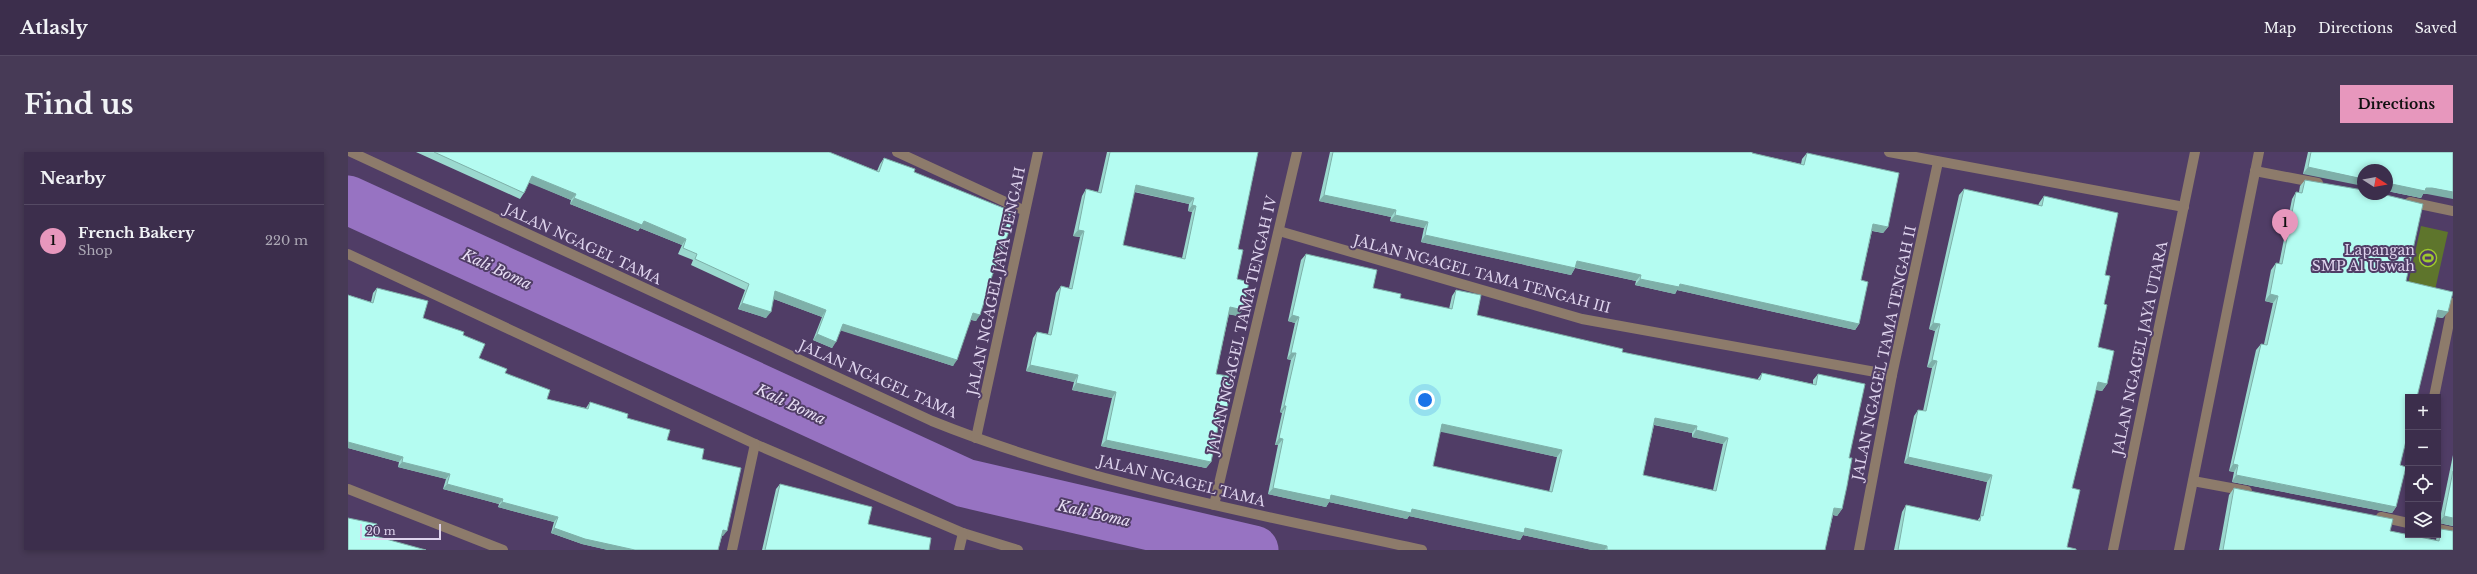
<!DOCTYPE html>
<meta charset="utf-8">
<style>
:root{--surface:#3c2e4c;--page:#473a56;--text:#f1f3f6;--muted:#aca8b5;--line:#554a64;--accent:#e797bd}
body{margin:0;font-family:"Libre Baskerville",serif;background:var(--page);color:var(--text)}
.controls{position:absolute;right:12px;bottom:12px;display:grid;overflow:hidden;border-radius:0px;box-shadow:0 2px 6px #0003}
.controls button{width:36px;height:36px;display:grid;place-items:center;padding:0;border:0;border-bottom:1px solid var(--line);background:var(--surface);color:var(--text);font:20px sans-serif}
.compass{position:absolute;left:2009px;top:12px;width:36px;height:36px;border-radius:50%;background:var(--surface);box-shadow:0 2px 6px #0003;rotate:101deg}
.scale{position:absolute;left:12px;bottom:10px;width:81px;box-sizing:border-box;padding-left:4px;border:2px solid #ded3ed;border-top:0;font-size:11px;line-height:14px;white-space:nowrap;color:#ded3ed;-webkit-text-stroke:3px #503d66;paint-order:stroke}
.you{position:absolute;left:1077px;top:248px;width:14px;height:14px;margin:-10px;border:3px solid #fff;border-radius:50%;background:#1a73e8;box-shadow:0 0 0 6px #1a73e833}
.badge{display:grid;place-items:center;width:26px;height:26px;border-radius:50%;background:var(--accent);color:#111;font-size:13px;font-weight:700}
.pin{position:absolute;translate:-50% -33px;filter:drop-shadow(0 1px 2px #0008)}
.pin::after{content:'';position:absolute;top:21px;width:14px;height:12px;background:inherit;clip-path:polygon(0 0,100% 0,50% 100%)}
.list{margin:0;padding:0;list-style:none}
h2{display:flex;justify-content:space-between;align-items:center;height:52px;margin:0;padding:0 16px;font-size:17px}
h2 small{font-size:13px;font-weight:400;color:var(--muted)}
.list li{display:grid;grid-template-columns:26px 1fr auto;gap:12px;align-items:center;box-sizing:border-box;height:72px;padding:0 16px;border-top:1px solid var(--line)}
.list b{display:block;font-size:15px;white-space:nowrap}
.list p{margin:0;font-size:13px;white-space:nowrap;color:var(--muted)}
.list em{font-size:13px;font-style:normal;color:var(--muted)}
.icon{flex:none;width:22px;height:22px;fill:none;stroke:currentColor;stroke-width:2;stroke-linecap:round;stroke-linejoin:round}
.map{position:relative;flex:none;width:2105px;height:398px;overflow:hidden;border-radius:0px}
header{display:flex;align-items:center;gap:24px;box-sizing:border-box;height:56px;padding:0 20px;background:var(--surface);border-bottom:1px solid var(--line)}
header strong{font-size:19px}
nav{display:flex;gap:22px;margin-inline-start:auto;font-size:14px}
.intro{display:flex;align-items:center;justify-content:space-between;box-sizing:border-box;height:96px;padding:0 24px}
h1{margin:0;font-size:28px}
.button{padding:10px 18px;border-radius:0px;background:var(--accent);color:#111;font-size:14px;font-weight:700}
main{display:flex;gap:24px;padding:0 24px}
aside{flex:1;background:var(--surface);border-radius:0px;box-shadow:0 2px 6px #0003}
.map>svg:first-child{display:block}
.green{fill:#5e752c}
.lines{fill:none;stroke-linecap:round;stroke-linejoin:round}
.river{stroke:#9773c2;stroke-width:49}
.minor{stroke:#8d7b6b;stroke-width:10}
.wall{fill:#9bd9cf;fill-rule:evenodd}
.shaded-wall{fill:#7eb0a9}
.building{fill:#b4fcf1;stroke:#7eb0a9;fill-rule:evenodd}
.labels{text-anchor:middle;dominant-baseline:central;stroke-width:4;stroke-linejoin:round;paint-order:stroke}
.street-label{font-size:14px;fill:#ded3ed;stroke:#503d66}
.poi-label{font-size:14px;fill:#ded3ed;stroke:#503d66;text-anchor:end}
.water-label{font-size:15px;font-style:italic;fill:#e7def4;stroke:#503d66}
</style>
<header>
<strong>Atlasly</strong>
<nav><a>Map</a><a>Directions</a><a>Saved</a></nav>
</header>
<div class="intro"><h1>Find us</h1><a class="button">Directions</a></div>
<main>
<aside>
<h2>Nearby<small></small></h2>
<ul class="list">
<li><span class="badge">1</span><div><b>French Bakery</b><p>Shop</p></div><em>220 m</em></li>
</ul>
</aside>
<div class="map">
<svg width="2105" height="398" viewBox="0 0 2105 398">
<rect width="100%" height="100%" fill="#503d66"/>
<!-- green -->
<path class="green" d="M2073 74 2100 80 2087 138 2060 132Z"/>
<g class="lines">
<!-- river -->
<path class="river" d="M0 48 617 331 906 398"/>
<!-- minor -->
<g class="minor">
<path d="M3 0 584 269C741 332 909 362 1074 398"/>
<path d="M549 0 677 59"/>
<path d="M1541 0 1836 55"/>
<path d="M1907 19 1970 31"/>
<path d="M2062 50 2105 59"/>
<path d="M931 79 1234 167 1544 223"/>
<path d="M0 102 407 292 615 381 670 398"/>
<path d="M2086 245 2105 151"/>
<path d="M628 286 690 0"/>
<path d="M1845 329 1899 339"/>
<path d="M0 337 155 398"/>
<path d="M866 353 949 0"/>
<path d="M2033 365 2060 371"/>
<path d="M2090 377 2105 380"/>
<path d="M384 398 407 292"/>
<path d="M611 398 615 381"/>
<path d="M1511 398 1544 223 1590 10"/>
<path d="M1765 398 1847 0"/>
<path d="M1831 398 1911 0"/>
</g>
</g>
<!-- wall -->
<g class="wall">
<path d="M68 0H481L529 19 532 12 536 6 566 20 644 124 628 169 623 168 605 214 493 178 484 196 465 188 474 165 426 147 418 166 390 157 397 138 343 113 345 108 330 102 334 93 292 76 290 79 222 52 223 48 181 30 176 41 172 47Z"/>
<path d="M759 0H910L890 97 889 127 895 158 890 164 881 162 868 222 874 262H873L863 310 858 316 753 294 764 246 724 238 726 230 678 219 685 186 689 180 700 182 708 141 713 134 721 136 732 85 725 84 734 44 738 37 750 40ZM786 40 841 52 840 59 844 60 834 106 775 93Z"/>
<path d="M982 0H1404V1L1453 12 1454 7 1459 1 1540 75 1535 81 1524 79 1513 128 1511 172 1507 178 1329 138 1327 142 1287 133 1288 129 1227 116 1223 123 1073 90 1076 76 1042 69 1043 65 971 49Z"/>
<path d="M1960 0H2105L2079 42H2075L2073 46 2039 39V18L1955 22Z"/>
<path d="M1957 28 2095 166 2088 165 2052 313 2048 355 2044 361 1884 330 1886 320 1881 319 1908 198 1913 192H1916L1925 151 1917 149 1923 118 1928 111 1931 112 1944 47 1948 40H1951L1952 34Z"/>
<path d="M1616 37 1690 54 1691 51 1696 44 1757 123 1756 152 1750 195 1759 232 1754 239 1748 238 1724 336 1719 395 1728 398H1546L1554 360 1558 353 1629 369 1632 365 1639 330 1556 311 1566 264 1570 258 1575 259 1584 216 1579 215 1587 179 1581 177 1611 43Z"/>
<path d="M958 102 1025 136 1052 146 1101 157 1104 144 1108 138 1129 163 1274 200 1409 228 1414 221 1465 232V228L1470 222 1501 306 1494 357 1489 364 1485 363 1477 398H1244L1175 383 1172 388 1061 364 1059 367 981 350 978 355 920 342 930 293H927L934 261 932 260 943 208 939 207 947 171 940 169 953 108ZM1306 273 1344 281V285L1375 292 1365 338 1295 323ZM1092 279 1209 305 1201 340 1085 314Z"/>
<path d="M29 136 75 166 115 183 131 206 157 221 199 247 238 256 242 250 279 266 354 307 375 384H374L370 398H260L234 392 203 381 206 370 150 355 151 352 95 337 98 327 50 315 51 310 0 296V143L23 150 25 141Z"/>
<path d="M2105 303V374L2091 371Z"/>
<path d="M432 332 520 372 581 398H414L428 337Z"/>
<path d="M1886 336 2042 379 2088 388 2089 383H2090V381L2093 377 2105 398H1871L1881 343Z"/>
</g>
<!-- shaded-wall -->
<g class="shaded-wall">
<path d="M1960 15 2015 27V34L1955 22Z"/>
<path d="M184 24 228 42 223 48 179 30Z"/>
<path d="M2039 31 2084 36 2105 40V47L2079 42H2075L2073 46 2039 39Z"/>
<path d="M788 33 846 46 841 52 784 39Z"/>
<path d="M976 43 1048 58 1043 65 971 49Z"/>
<path d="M226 46 296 69 338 87 334 93 292 76 290 79 222 52Z"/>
<path d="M844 53 848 54 844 60 840 59Z"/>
<path d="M1047 63 1080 70 1076 76 1042 69Z"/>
<path d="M1525 72 1540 75 1535 81 1521 78Z"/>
<path d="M730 78 736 79 732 85 725 84Z"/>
<path d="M1077 83 1227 116 1223 123 1073 90Z"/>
<path d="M1229 109 1293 123 1288 129 1225 115Z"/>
<path d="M1292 127 1332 132 1511 172 1507 178 1329 138 1327 142 1287 133Z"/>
<path d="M427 139 478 158 474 165 423 146Z"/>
<path d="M1922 142 1930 144 1925 151 1917 149Z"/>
<path d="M394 151 423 160 418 166 390 157Z"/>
<path d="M882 155 895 158 890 164 878 162Z"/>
<path d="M2090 158 2100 160 2095 166 2085 164Z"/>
<path d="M625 161 632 163 628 169 621 167Z"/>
<path d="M944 163 951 165 947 171 940 169Z"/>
<path d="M1585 171 1592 172 1587 179 1581 177Z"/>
<path d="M495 172 609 208 605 214 491 178Z"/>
<path d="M469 182 488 190 484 196 465 188Z"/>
<path d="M943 201H948L943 208 939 207Z"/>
<path d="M1584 208 1589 209 1584 216 1579 215Z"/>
<path d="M682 213 730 223 726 230 678 219Z"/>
<path d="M1750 230 1759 232 1754 239 1745 237Z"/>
<path d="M728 231 768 240 764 246 724 238Z"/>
<path d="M936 254H938L934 261 932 260Z"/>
<path d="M874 255 879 256 874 262 870 261Z"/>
<path d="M1307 266 1349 274 1344 281 1303 272Z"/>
<path d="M1094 272 1214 298 1209 305 1089 279Z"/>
<path d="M1348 278 1380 286 1375 292 1344 285Z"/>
<path d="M931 286 935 287 930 293H927Z"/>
<path d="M758 288 863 310 858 316 753 294Z"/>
<path d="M0 290 55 305 51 310 0 296Z"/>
<path d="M1560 305 1644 323 1639 330 1556 311Z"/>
<path d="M54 310 102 322 98 327 50 315Z"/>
<path d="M1885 312 1890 313 1886 320 1881 319Z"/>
<path d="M1888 323 2048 355 2044 361 1884 330Z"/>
<path d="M99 332 155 347 151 352 95 337Z"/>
<path d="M925 336 983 343 1177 376 1259 394 1257 398H1244L1175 383 1172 388 1061 364 1059 367 981 350 978 355 920 342Z"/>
<path d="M154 350 210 365 206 370 150 355Z"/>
<path d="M1486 356 1494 357 1489 364 1482 362Z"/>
<path d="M2096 364 2105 366V374L2091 371Z"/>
<path d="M206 376 287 398H260L234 392 203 381Z"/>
<path d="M375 378 379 379 375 384H372Z"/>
</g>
<!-- building -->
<g class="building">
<path d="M86 0H481L531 20 536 6 567 17 566 20 668 61 644 124 632 163 625 161 609 208 495 172 488 190 469 182 478 158 427 139 423 160 394 151 401 132 347 107 349 102 335 96 338 87 296 69 294 73 226 46 228 42 184 24 176 41Z"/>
<path d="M762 0H910L890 97 895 98 889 127 901 130 895 158 882 155 868 222 886 225 879 256 874 255 863 310 758 288 768 240 728 231 730 223 682 213 689 180 703 183 713 134 724 137 736 79 730 78 738 37 753 41ZM788 33 846 46 844 53 848 54 837 107 775 93Z"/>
<path d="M985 0H1404V1L1456 13 1459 1 1551 21 1540 75 1525 72 1513 128 1520 130 1511 172 1332 132 1331 135 1292 127 1293 123 1229 109 1227 116 1077 83 1080 70 1047 63 1048 58 976 43Z"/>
<path d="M1963 0H2105V40L2084 36H2078L2077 39 2039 31V18H2015V27L1960 15Z"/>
<path d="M1957 28 2015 38V42H2034L2075 52 2058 129 2105 140 2100 160 2090 158 2069 245H2060V281L2052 313 2058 315 2048 355 1888 323 1890 313 1885 312 1913 192 1919 193 1930 144 1922 142 1928 111 1934 112 1948 40 1954 41Z"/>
<path d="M1616 37 1694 54 1696 44 1770 61 1757 123 1762 124 1756 152 1759 153 1750 195 1766 199 1759 232 1750 230 1724 336 1732 338 1719 395 1728 397V398H1550L1558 353 1632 369 1633 363 1635 364 1644 323 1560 305 1570 258 1578 259 1589 209 1584 208 1592 172 1585 171Z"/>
<path d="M958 102 1029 118 1025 136 1053 142 1052 146 1104 157 1108 138 1133 143 1129 163 1275 197 1274 200 1412 228 1414 221 1468 233 1470 222 1517 232 1501 306H1504L1499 334 1494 357 1486 356 1477 398H1259V394L1177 376 1176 381 1064 357 1063 361 983 343 982 348 925 336 935 287 931 286 938 254H936L948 201H943L951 165 944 163ZM1307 266 1349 274 1348 278 1380 286 1368 339 1295 323ZM1094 272 1214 298 1204 340 1085 314Z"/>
<path d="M29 136 80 149 75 166 116 180 115 183 137 192 131 206 159 217 157 221 202 238 199 247 240 257 242 250 280 262 279 266 322 278 319 288 356 297 354 307 393 316 379 379 375 378 370 398H287L237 387 206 376 210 365 154 350 155 347 99 332 102 322 54 310 55 305 0 290V143L25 151Z"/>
<path d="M2105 319V366L2096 364Z"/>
<path d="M432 332 524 355 520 372 583 386 581 398H417Z"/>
<path d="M1886 336 2045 367 2042 379 2091 389 2093 377 2105 379V398H1875Z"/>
<path d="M0 366 29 372 27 384 78 398H0Z"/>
</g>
<!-- icons -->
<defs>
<g id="stadium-ring" transform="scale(0.9)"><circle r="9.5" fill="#503d66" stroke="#9fca2c" stroke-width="1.5"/><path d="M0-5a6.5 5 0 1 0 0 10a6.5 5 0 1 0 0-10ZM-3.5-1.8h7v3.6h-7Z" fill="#9fca2c"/></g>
</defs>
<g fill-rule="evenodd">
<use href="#stadium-ring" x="2080" y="106"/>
</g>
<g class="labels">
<!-- street labels -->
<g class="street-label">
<text transform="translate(235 92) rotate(25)">JALAN NGAGEL TAMA</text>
<text transform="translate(1134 122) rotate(15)">JALAN NGAGEL TAMA TENGAH III</text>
<text transform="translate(648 129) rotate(-78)">JALAN NGAGEL JAYA TENGAH</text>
<text transform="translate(894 173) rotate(-77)">JALAN NGAGEL TAMA TENGAH IV</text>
<text transform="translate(1792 196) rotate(-78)">JALAN NGAGEL JAYA UTARA</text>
<text transform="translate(1536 201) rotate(-78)">JALAN NGAGEL TAMA TENGAH II</text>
<text transform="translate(530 227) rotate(24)">JALAN NGAGEL TAMA</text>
<text transform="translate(834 329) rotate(14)">JALAN NGAGEL TAMA</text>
</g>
<!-- poi labels -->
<g class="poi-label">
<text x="2067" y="98">Lapangan<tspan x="2067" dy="16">SMP Al Uswah</tspan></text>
</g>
<!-- water labels -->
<g class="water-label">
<text transform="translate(149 117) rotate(25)">Kali Boma</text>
<text transform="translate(443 252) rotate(25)">Kali Boma</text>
<text transform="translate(746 361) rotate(13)">Kali Boma</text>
</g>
</g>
</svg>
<div class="controls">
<button>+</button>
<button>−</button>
<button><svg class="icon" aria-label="locate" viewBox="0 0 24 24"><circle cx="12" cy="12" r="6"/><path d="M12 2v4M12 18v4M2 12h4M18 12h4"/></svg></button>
<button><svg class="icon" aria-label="layers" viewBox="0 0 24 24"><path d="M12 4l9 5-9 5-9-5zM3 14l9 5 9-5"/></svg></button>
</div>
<svg class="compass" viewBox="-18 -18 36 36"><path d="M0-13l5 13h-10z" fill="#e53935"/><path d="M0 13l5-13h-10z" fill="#aca8b5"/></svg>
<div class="scale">20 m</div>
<div class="you"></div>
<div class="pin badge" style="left:1937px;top:90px">1</div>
</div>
</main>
